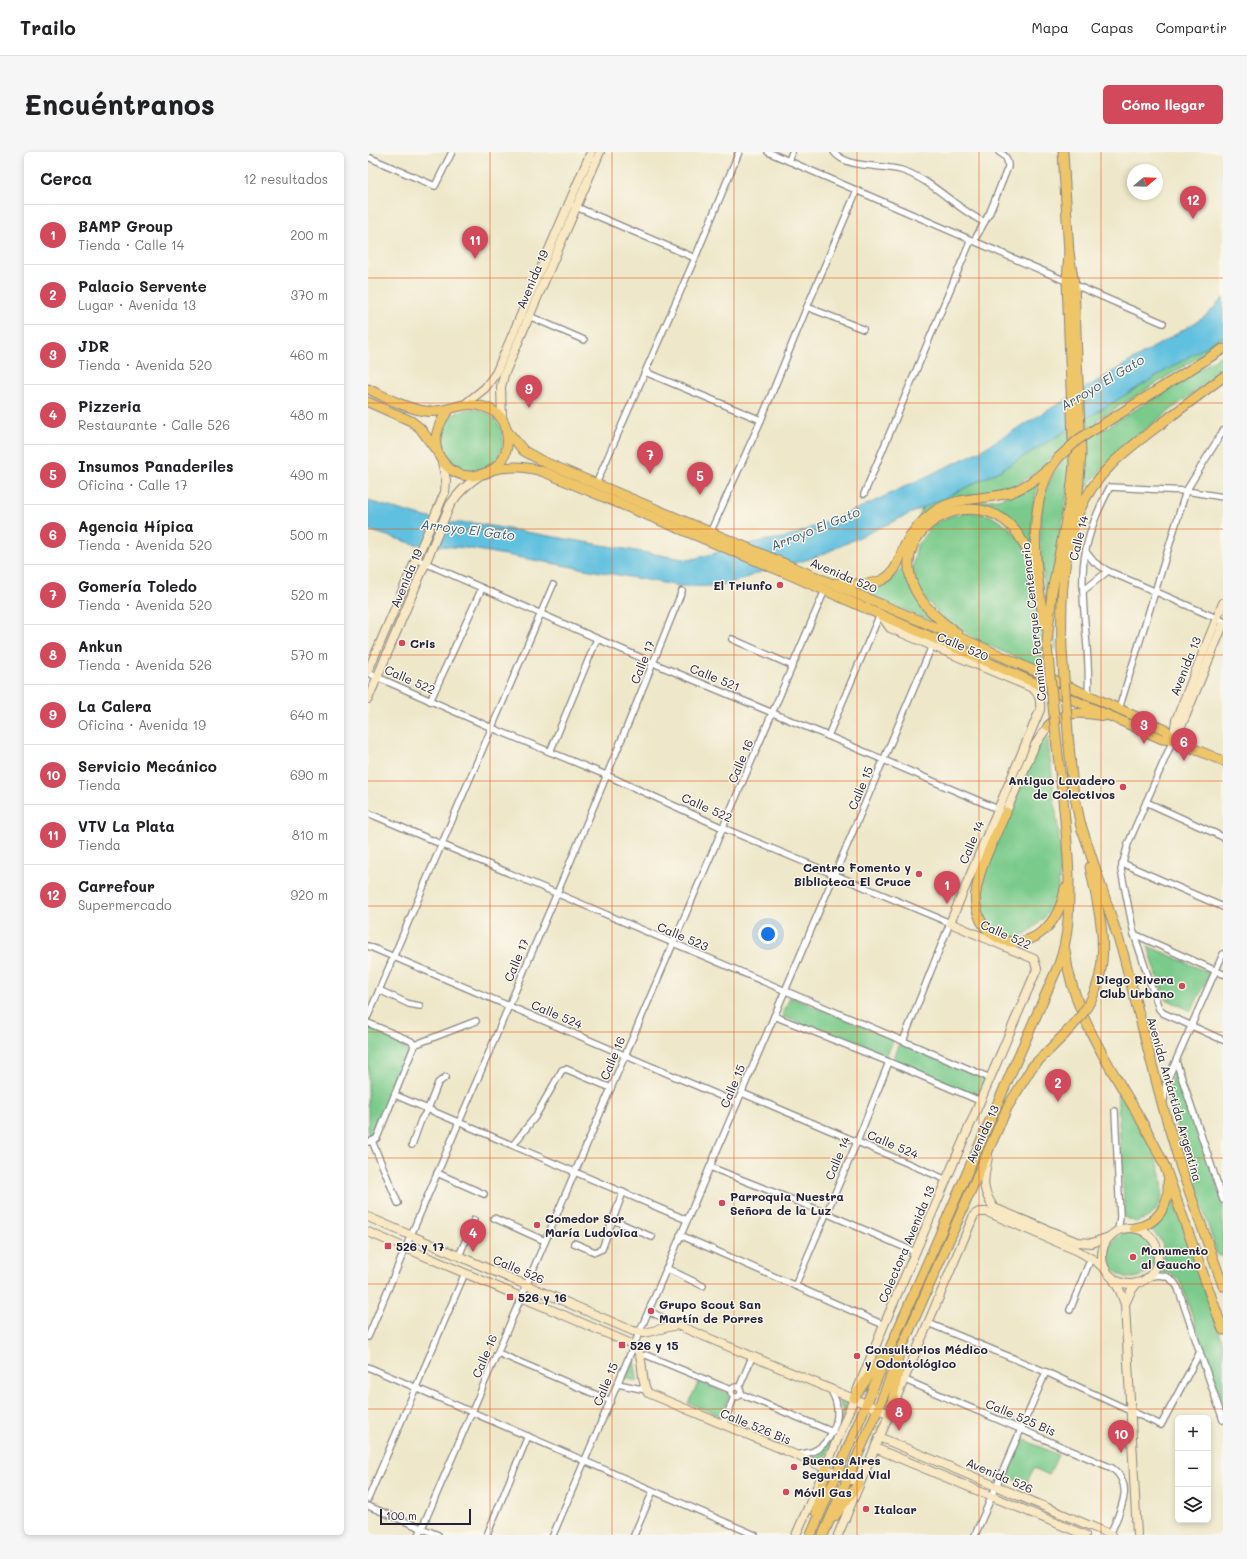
<!DOCTYPE html>
<html lang="es">
<meta charset="utf-8">
<style>
:root{--surface:#fff;--page:#f6f6f6;--text:#202124;--muted:#757577;--line:#e0e0e0;--accent:#d1495b}
body{margin:0;font-family:Mali,sans-serif;background:var(--page);color:var(--text)}
.controls{position:absolute;right:12px;bottom:12px;display:grid;overflow:hidden;border-radius:6px;box-shadow:0 2px 6px #0003}
.controls button{width:36px;height:36px;display:grid;place-items:center;padding:0;border:0;border-bottom:1px solid var(--line);background:var(--surface);color:var(--text);font:20px sans-serif}
.compass{position:absolute;left:759px;top:12px;width:36px;height:36px;border-radius:50%;background:var(--surface);box-shadow:0 2px 6px #0003;rotate:71deg}
.scale{position:absolute;left:12px;bottom:10px;width:91px;box-sizing:border-box;padding-left:4px;border:2px solid #22223b;border-top:0;font-size:11px;line-height:14px;white-space:nowrap;color:#22223b;-webkit-text-stroke:3px #fbf7ec;paint-order:stroke}
.you{position:absolute;left:400px;top:782px;width:14px;height:14px;margin:-10px;border:3px solid #fff;border-radius:50%;background:#1a73e8;box-shadow:0 0 0 6px #1a73e833}
.badge{display:grid;place-items:center;width:26px;height:26px;border-radius:50%;background:var(--accent);color:#fff;font-size:13px;font-weight:700}
.pin{position:absolute;translate:-50% -33px;filter:drop-shadow(0 1px 2px #0008)}
.pin::after{content:'';position:absolute;top:21px;width:14px;height:12px;background:inherit;clip-path:polygon(0 0,100% 0,50% 100%)}
.list{margin:0;padding:0;list-style:none}
h2{display:flex;justify-content:space-between;align-items:center;height:52px;margin:0;padding:0 16px;font-size:17px}
h2 small{font-size:13px;font-weight:400;color:var(--muted)}
.list li{display:grid;grid-template-columns:26px 1fr auto;gap:12px;align-items:center;box-sizing:border-box;height:60px;padding:0 16px;border-top:1px solid var(--line)}
.list b{display:block;font-size:15px;white-space:nowrap}
.list p{margin:0;font-size:13px;white-space:nowrap;color:var(--muted)}
.list em{font-size:13px;font-style:normal;color:var(--muted)}
.icon{flex:none;width:22px;height:22px;fill:none;stroke:currentColor;stroke-width:2;stroke-linecap:round;stroke-linejoin:round}
.map{position:relative;flex:none;width:855px;height:1383px;overflow:hidden;border-radius:6px}
header{display:flex;align-items:center;gap:24px;box-sizing:border-box;height:56px;padding:0 20px;background:var(--surface);border-bottom:1px solid var(--line)}
header strong{font-size:19px}
nav{display:flex;gap:22px;margin-inline-start:auto;font-size:14px}
.intro{display:flex;align-items:center;justify-content:space-between;box-sizing:border-box;height:96px;padding:0 24px}
h1{margin:0;font-size:28px}
.button{padding:10px 18px;border-radius:6px;background:var(--accent);color:#fff;font-size:14px;font-weight:700}
main{display:flex;gap:24px;padding:0 24px}
aside{flex:1;background:var(--surface);border-radius:6px;box-shadow:0 2px 6px #0003}
.map>svg:first-child{display:block}
.green{fill:#7aca8b;stroke:#4e7663}
.water{fill:#61c0df;stroke:#42718d}
.lines{fill:none;stroke-linecap:round;stroke-linejoin:round}
.street-casing{stroke:#888482;stroke-width:8}
.secondary-casing{stroke:#888482;stroke-width:10}
.primary-casing{stroke:#888482;stroke-width:11}
.street{stroke:#fff;stroke-width:5.5}
.secondary{stroke:#f8e8c3;stroke-width:8}
.primary{stroke:#eec569;stroke-width:9}
.primary-bridge-casing{stroke:#888482;stroke-width:11;stroke-linecap:butt}
.primary-bridge{stroke:#eec569;stroke-width:9}
.grid{fill:none;stroke:#de560e;stroke-width:1;stroke-opacity:0.55}
.poi-dot{fill:#d1495b;stroke:#fbf7ec;stroke-width:1.5}
.labels{text-anchor:middle;dominant-baseline:central;stroke-width:3;stroke-linejoin:round;paint-order:stroke}
.street-label{font-size:12px;fill:#22223b;stroke:#fbf7ec}
.poi-label{font-size:12px;font-weight:bold;fill:#22223b;stroke:#fbf7ec;text-anchor:start}
.water-label{font-size:13px;font-style:italic;fill:#385974;stroke:#fbf7ec}
</style>
<header>
<strong>Trailo</strong>
<nav><a>Mapa</a><a>Capas</a><a>Compartir</a></nav>
</header>
<div class="intro"><h1>Encuéntranos</h1><a class="button">Cómo llegar</a></div>
<main>
<aside>
<h2>Cerca<small>12 resultados</small></h2>
<ul class="list">
<li><span class="badge">1</span><div><b>BAMP Group</b><p>Tienda · Calle 14</p></div><em>200 m</em></li>
<li><span class="badge">2</span><div><b>Palacio Servente</b><p>Lugar · Avenida 13</p></div><em>370 m</em></li>
<li><span class="badge">3</span><div><b>JDR</b><p>Tienda · Avenida 520</p></div><em>460 m</em></li>
<li><span class="badge">4</span><div><b>Pizzeria</b><p>Restaurante · Calle 526</p></div><em>480 m</em></li>
<li><span class="badge">5</span><div><b>Insumos Panaderiles</b><p>Oficina · Calle 17</p></div><em>490 m</em></li>
<li><span class="badge">6</span><div><b>Agencia Hípica</b><p>Tienda · Avenida 520</p></div><em>500 m</em></li>
<li><span class="badge">7</span><div><b>Gomería Toledo</b><p>Tienda · Avenida 520</p></div><em>520 m</em></li>
<li><span class="badge">8</span><div><b>Ankun</b><p>Tienda · Avenida 526</p></div><em>570 m</em></li>
<li><span class="badge">9</span><div><b>La Calera</b><p>Oficina · Avenida 19</p></div><em>640 m</em></li>
<li><span class="badge">10</span><div><b>Servicio Mecánico</b><p>Tienda</p></div><em>690 m</em></li>
<li><span class="badge">11</span><div><b>VTV La Plata</b><p>Tienda</p></div><em>810 m</em></li>
<li><span class="badge">12</span><div><b>Carrefour</b><p>Supermercado</p></div><em>920 m</em></li>
</ul>
</aside>
<div class="map">
<svg width="855" height="1383" viewBox="0 0 855 1383">
<rect width="100%" height="100%" fill="#fbf7ec"/>
<filter id="ink" filterUnits="userSpaceOnUse"><feTurbulence type="fractalNoise" baseFrequency=".025" numOctaves="2"/><feDisplacementMap in="SourceGraphic" scale="8" xChannelSelector="R" yChannelSelector="G"/><feConvolveMatrix kernelMatrix="1 2 1 2 8 2 1 2 1" color-interpolation-filters="sRGB"/></filter>
<filter id="wash" filterUnits="userSpaceOnUse"><feTurbulence type="fractalNoise" baseFrequency=".012" numOctaves="4" result="noise"/><feDisplacementMap in="SourceGraphic" scale="16" xChannelSelector="R" yChannelSelector="G"/><feGaussianBlur stdDeviation="0.9" result="paint"/><feColorMatrix in="noise" values="0 0 0 0 0 0 0 0 0 0 0 0 0 0 0 0 0 1.4 0 .05"/><feComposite in="paint" operator="in"/></filter>
<g filter="url(#wash)">
<rect width="100%" height="100%" fill="#eee7c9"/>
<!-- green -->
<g class="green">
<path d="M855 184V190L729 268 735 278 855 202V218L756 294 737 313 715 340 714 269Z"/>
<circle cx="104" cy="288" r="31"/>
<path d="M703 276V321L679 456C674 409 660 348 695 309L688 302 667 321 648 333 626 340 590 346 548 374 554 356 633 318Z"/>
<path d="M672 329C662 355 663 383 667 410 662 396 657 383 647 373 613 338 547 358 539 406 538 414 537 422 540 430 546 447 561 461 574 473L477 434C496 435 521 435 533 417 537 410 538 401 541 394 545 381 555 371 566 364 587 349 606 351 630 347 645 344 659 337 672 329Z"/>
<path d="M704 350C696 399 687 447 688 497H686C683 447 695 398 704 350Z"/>
<path d="M600 360 621 363 640 374 658 396 668 432 676 490 674 517 613 490 577 468 552 441 544 418 549 393 565 373 580 365Z"/>
<path d="M679 581C682 605 685 629 687 653 691 684 697 719 686 749 682 762 660 786 645 785 623 782 612 764 611 744 610 739 613 732 614 727L670 594Z"/>
<path d="M780 794 842 821 823 859 796 846Z"/>
<path d="M422 845 526 887 518 905 414 864Z"/>
<path d="M0 875 32 888 38 895 39 904 9 977 0 983Z"/>
<path d="M532 891 617 926 609 945 525 909Z"/>
<path d="M808 909 855 1053V1105L849 1102 799 945Z"/>
<path d="M749 937C766 965 815 1031 785 1062 781 1066 773 1068 768 1070L757 1066Z"/>
<path d="M803 1041 855 1191V1254L814 1134C809 1124 803 1120 791 1120 799 1099 797 1089 780 1075 797 1066 799 1059 803 1041Z"/>
<circle cx="764" cy="1103" r="23"/>
<path d="M266 1208 270 1230 258 1226Z"/>
<path d="M331 1230 362 1242 353 1264 320 1251Z"/>
<path d="M469 1243 481 1248 456 1309 446 1305 465 1282 475 1261Z"/>
<path d="M655 1287 690 1303 681 1323 666 1316 658 1332 639 1324Z"/>
</g>
<!-- water -->
<path class="water" d="M855 146V184L633 318 589 340 455 402 438 408 386 422C364 435 337 435 312 434L98 396 46 392 0 378V349L57 365 85 371H105L321 408 389 390 419 385 433 380 494 355 610 300 835 166 842 160Z"/>
</g>
<g filter="url(#ink)">
<g class="lines">
<!-- street casing -->
<g class="street-casing">
<g id="street">
<path d="M400 0 795 171"/>
<path d="M466 0C479 17 513 12 533 18 565 28 587 56 616 70"/>
<path d="M0 5 67 34 84 0"/>
<path d="M421 9 424 0"/>
<path d="M206 54 327 106"/>
<path d="M606 89 622 60 640 15C640 7 638 4 631 0"/>
<path d="M439 155 495 177"/>
<path d="M161 164 216 188"/>
<path d="M277 220 393 268"/>
<path d="M228 332 327 106 371 0"/>
<path d="M496 342 603 88"/>
<path d="M342 381 393 268 439 155 489 38"/>
<path d="M718 400 726 410 740 419 855 469"/>
<path d="M48 407 285 511 460 584 632 658"/>
<path d="M715 439 740 419"/>
<path d="M364 487 425 514"/>
<path d="M0 521 124 576 238 623 355 676 582 771 535 889"/>
<path d="M720 543C723 502 713 462 715 421 716 390 728 361 742 335L818 339 855 345"/>
<path d="M62 549 114 436"/>
<path d="M751 557 818 339 855 279"/>
<path d="M460 584 512 462"/>
<path d="M805 588 760 692 753 718 766 782 791 857 795 861 855 888"/>
<path d="M182 600 229 487"/>
<path d="M778 650 855 685"/>
<path d="M0 661 622 926"/>
<path d="M754 711 855 755"/>
<path d="M766 782 855 822"/>
<path d="M0 794 369 951"/>
<path d="M11 838 41 852 52 854"/>
<path d="M0 864 185 433"/>
<path d="M406 864 521 910 612 949"/>
<path d="M0 871 43 889 46 893 45 897 9 986 4 989 0 990"/>
<path d="M46 893 108 869"/>
<path d="M808 909 855 1048"/>
<path d="M374 941 579 1028"/>
<path d="M27 943 319 1068"/>
<path d="M796 948 798 931 855 802"/>
<path d="M747 959 752 1065 750 1078"/>
<path d="M4 989 30 1051"/>
<path d="M44 993 53 968 60 957 70 931 78 925"/>
<path d="M145 993 167 965 194 918 198 917 243 936"/>
<path d="M342 1015 458 1061 547 1100"/>
<path d="M69 1021 116 1042"/>
<path d="M126 1066 177 1089"/>
<path d="M245 1068 284 1085"/>
<path d="M312 1083 516 1173"/>
<path d="M206 1091 227 1100 234 1097 255 1040"/>
<path d="M91 1104 106 1068"/>
<path d="M298 1116 335 1134"/>
<path d="M780 1125C793 1121 803 1123 810 1136L855 1268"/>
<path d="M427 1134 489 990 521 910"/>
<path d="M702 1158 723 1106"/>
<path d="M281 1159 309 1173"/>
<path d="M560 1171 678 1220 793 1273 832 1200"/>
<path d="M0 1185C104 936 214 690 314 439"/>
<path d="M130 1201 243 1249"/>
<path d="M272 1205 278 1203 363 1238"/>
<path d="M0 1215 387 1383"/>
<path d="M537 1228 744 1316C768 1334 751 1360 742 1383"/>
<path d="M250 1232 278 1238"/>
<circle cx="368" cy="1240" r="5"/>
<path d="M371 1236 384 1205"/>
<path d="M373 1242 465 1280"/>
<path d="M355 1273 366 1245"/>
<path d="M428 1303C433 1302 439 1301 444 1300 462 1292 473 1269 468 1250 467 1246 464 1241 462 1236"/>
<path d="M0 1347 97 1121"/>
<path d="M0 1354 70 1383"/>
<path d="M51 1383 457 438"/>
<path d="M119 1383 160 1284"/>
<path d="M185 1383 564 494"/>
<path d="M266 1383 285 1339"/>
<path d="M607 1383 678 1220"/>
</g>
</g>
<!-- secondary casing -->
<g class="secondary-casing">
<g id="secondary">
<path d="M96 253 117 236 128 221 223 0"/>
<path d="M134 267 133 235 136 223 232 0"/>
<path d="M0 519 77 340 78 328 74 310"/>
<path d="M0 547 82 353C90 341 99 332 111 324"/>
<path d="M808 582 815 570 855 473"/>
<path d="M805 588 808 568 855 451"/>
<path d="M638 660 667 593 680 574"/>
<path d="M620 1005C616 1028 612 1035 626 1056L709 1090 724 1091 741 1085"/>
<path d="M0 1065 265 1179 276 1181 309 1173 522 1262"/>
<circle cx="762" cy="1104" r="28"/>
<path d="M0 1080 266 1193C278 1206 271 1227 280 1241L428 1303 491 1331"/>
<path d="M744 1125 752 1139 757 1152 769 1383"/>
<path d="M757 1152 763 1139 769 1131"/>
<path d="M511 1285 744 1383"/>
<path d="M507 1296 717 1383"/>
<path d="M428 1383 460 1310 516 1173 669 817 666 807 582 771 672 558C673 547 671 540 662 535L522 476 512 462"/>
<path d="M470 1383 606 1063 611 1060H619L710 1099 729 1110 738 1118"/>
</g>
</g>
<!-- primary casing -->
<g class="primary-casing">
<g id="primary">
<path d="M695 0 701 101 706 132 713 302 709 352 703 387"/>
<path d="M0 237C18 245 37 256 57 259 71 261 82 256 96 253 108 251 127 256 134 267 136 270 138 275 138 278 141 289 139 301 133 310 126 319 115 323 104 324 82 325 63 303 69 281 71 272 75 265 81 258"/>
<path d="M0 250 43 269 52 276 68 298"/>
<path d="M732 274 855 197"/>
<path d="M139 279 156 299 174 309 602 490 798 578 805 588"/>
<path d="M127 317C146 314 157 314 176 320L420 422 794 587 805 588 855 609"/>
<path d="M711 360C727 320 761 296 794 271 814 256 835 240 855 225"/>
<path d="M468 431C483 432 500 434 514 428 529 421 531 406 537 393 543 380 556 367 567 359 590 344 616 348 641 341 657 336 670 325 682 315"/>
<path d="M676 473C669 422 655 348 691 305"/>
<path d="M589 481C571 468 553 453 545 433 522 376 602 331 644 375 660 392 665 415 671 436"/>
<path d="M679 489 684 440 702 348 706 313 699 129 701 101"/>
<path d="M694 499C693 460 693 419 704 381"/>
<path d="M680 574C696 558 715 560 736 564"/>
<path d="M701 594 705 636 714 679"/>
<path d="M638 660C627 685 612 712 608 740 606 749 609 761 613 769 627 793 654 797 675 779 687 769 695 752 697 736"/>
<path d="M713 673 755 801 795 955 813 1016 855 1134"/>
<path d="M722 715C730 754 743 800 727 839"/>
<path d="M697 798C706 880 766 942 797 1015L855 1178"/>
<path d="M766 1076C789 1073 802 1053 800 1030"/>
<path d="M486 1246 513 1206"/>
<path d="M522 1262 531 1214"/>
<path d="M448 1360 458 1316"/>
<path d="M466 1365 491 1331"/>
<path d="M443 1383 525 1189 691 812C701 785 701 756 701 728 700 683 694 639 689 594"/>
<path d="M455 1383 510 1257 535 1193 639 956 664 915 696 883"/>
</g>
</g>
<!-- street -->
<use href="#street" class="street"/>
<!-- secondary -->
<use href="#secondary" class="secondary"/>
<!-- primary -->
<use href="#primary" class="primary"/>
<!-- primary-bridge casing -->
<g class="primary-bridge-casing">
<g id="primary-bridge">
<path d="M691 305 711 287 732 274"/>
<path d="M679 494 689 594"/>
<path d="M694 499 701 594"/>
<path d="M696 883C709 870 720 857 727 839"/>
</g>
</g>
<!-- primary-bridge -->
<use href="#primary-bridge" class="primary-bridge"/>
</g>
</g>
<!-- grid -->
<path class="grid" d="M122 0V1383M244 0V1383M366 0V1383M489 0V1383M611 0V1383M733 0V1383M0 126H855M0 251H855M0 377H855M0 503H855M0 629H855M0 754H855M0 880H855M0 1006H855M0 1132H855M0 1257H855"/>
<!-- markers -->
<g class="poi-dot">
<circle cx="412" cy="433" r="4"/>
<circle cx="34" cy="491" r="4"/>
<circle cx="755" cy="635" r="4"/>
<circle cx="551" cy="722" r="4"/>
<circle cx="814" cy="834" r="4"/>
<circle cx="354" cy="1051" r="4"/>
<circle cx="169" cy="1073" r="4"/>
<rect x="16" y="1090" width="8" height="8" rx="2"/>
<circle cx="765" cy="1105" r="4"/>
<rect x="138" y="1141" width="8" height="8" rx="2"/>
<circle cx="283" cy="1159" r="4"/>
<rect x="250" y="1189" width="8" height="8" rx="2"/>
<circle cx="489" cy="1204" r="4"/>
<circle cx="426" cy="1315" r="4"/>
<circle cx="418" cy="1340" r="4"/>
<circle cx="498" cy="1357" r="4"/>
</g>
<g class="labels">
<!-- street labels -->
<g class="street-label">
<text transform="translate(164 127) rotate(-67)">Avenida 19</text>
<text transform="translate(710 386) rotate(-76)">Calle 14</text>
<text transform="translate(476 423) rotate(23)">Avenida 520</text>
<text transform="translate(38 426) rotate(-67)">Avenida 19</text>
<text transform="translate(665 470) rotate(-96)">Camino Parque Centenario</text>
<text transform="translate(595 494) rotate(23)">Calle 520</text>
<text transform="translate(274 510) rotate(-68)">Calle 17</text>
<text transform="translate(817 514) rotate(-68)">Avenida 13</text>
<text transform="translate(347 525) rotate(22)">Calle 521</text>
<text transform="translate(42 527) rotate(24)">Calle 522</text>
<text transform="translate(372 609) rotate(-67)">Calle 16</text>
<text transform="translate(492 636) rotate(-67)">Calle 15</text>
<text transform="translate(339 655) rotate(24)">Calle 522</text>
<text transform="translate(603 690) rotate(-67)">Calle 14</text>
<text transform="translate(638 782) rotate(24)">Calle 522</text>
<text transform="translate(315 784) rotate(23)">Calle 523</text>
<text transform="translate(148 808) rotate(-67)">Calle 17</text>
<text transform="translate(189 862) rotate(23)">Calle 524</text>
<text transform="translate(244 906) rotate(-67)">Calle 16</text>
<text transform="translate(364 934) rotate(-67)">Calle 15</text>
<text transform="translate(807 947) rotate(74)">Avenida Antártida Argentina</text>
<text transform="translate(614 982) rotate(-66)">Avenida 13</text>
<text transform="translate(525 992) rotate(23)">Calle 524</text>
<text transform="translate(469 1006) rotate(-67)">Calle 14</text>
<text transform="translate(538 1092) rotate(-67)">Colectora Avenida 13</text>
<text transform="translate(151 1117) rotate(23)">Calle 526</text>
<text transform="translate(116 1204) rotate(-67)">Calle 16</text>
<text transform="translate(237 1232) rotate(-67)">Calle 15</text>
<text transform="translate(653 1265) rotate(23)">Calle 525 Bis</text>
<text transform="translate(388 1274) rotate(22)">Calle 526 Bis</text>
<text transform="translate(632 1323) rotate(23)">Avenida 526</text>
</g>
<!-- poi labels -->
<g class="poi-label">
<text x="404" y="433" text-anchor="end">El Triunfo</text>
<text x="42" y="491">Cris</text>
<text x="747" y="628" text-anchor="end">Antiguo Lavadero<tspan x="747" dy="14">de Colectivos</tspan></text>
<text x="543" y="715" text-anchor="end">Centro Fomento y<tspan x="543" dy="14">Biblioteca El Cruce</tspan></text>
<text x="806" y="827" text-anchor="end">Diego Rivera<tspan x="806" dy="14">Club Urbano</tspan></text>
<text x="362" y="1044">Parroquia Nuestra<tspan x="362" dy="14">Señora de la Luz</tspan></text>
<text x="177" y="1066">Comedor Sor<tspan x="177" dy="14">María Ludovica</tspan></text>
<text x="28" y="1094">526 y 17</text>
<text x="773" y="1098">Monumento<tspan x="773" dy="14">al Gaucho</tspan></text>
<text x="150" y="1145">526 y 16</text>
<text x="291" y="1152">Grupo Scout San<tspan x="291" dy="14">Martín de Porres</tspan></text>
<text x="262" y="1193">526 y 15</text>
<text x="497" y="1197">Consultorios Médico<tspan x="497" dy="14">y Odontológico</tspan></text>
<text x="434" y="1308">Buenos Aires<tspan x="434" dy="14">Seguridad Vial</tspan></text>
<text x="426" y="1340">Móvil Gas</text>
<text x="506" y="1357">Italcar</text>
</g>
<!-- water labels -->
<g class="water-label">
<text transform="translate(734 230) rotate(-31)">Arroyo El Gato</text>
<text transform="translate(447 376) rotate(-22)">Arroyo El Gato</text>
<text transform="translate(100 377) rotate(7)">Arroyo El Gato</text>
</g>
</g>
</svg>
<div class="controls">
<button>+</button>
<button>−</button>
<button><svg class="icon" aria-label="layers" viewBox="0 0 24 24"><path d="M12 4l9 5-9 5-9-5zM3 14l9 5 9-5"/></svg></button>
</div>
<svg class="compass" viewBox="-18 -18 36 36"><path d="M0-13l5 13h-10z" fill="#e53935"/><path d="M0 13l5-13h-10z" fill="#757577"/></svg>
<div class="scale">100 m</div>
<div class="you"></div>
<div class="pin badge" style="left:579px;top:752px">1</div>
<div class="pin badge" style="left:690px;top:950px">2</div>
<div class="pin badge" style="left:776px;top:592px">3</div>
<div class="pin badge" style="left:105px;top:1100px">4</div>
<div class="pin badge" style="left:332px;top:343px">5</div>
<div class="pin badge" style="left:816px;top:609px">6</div>
<div class="pin badge" style="left:282px;top:322px">7</div>
<div class="pin badge" style="left:531px;top:1279px">8</div>
<div class="pin badge" style="left:161px;top:256px">9</div>
<div class="pin badge" style="left:753px;top:1301px">10</div>
<div class="pin badge" style="left:107px;top:107px">11</div>
<div class="pin badge" style="left:825px;top:67px">12</div>
</div>
</main>
